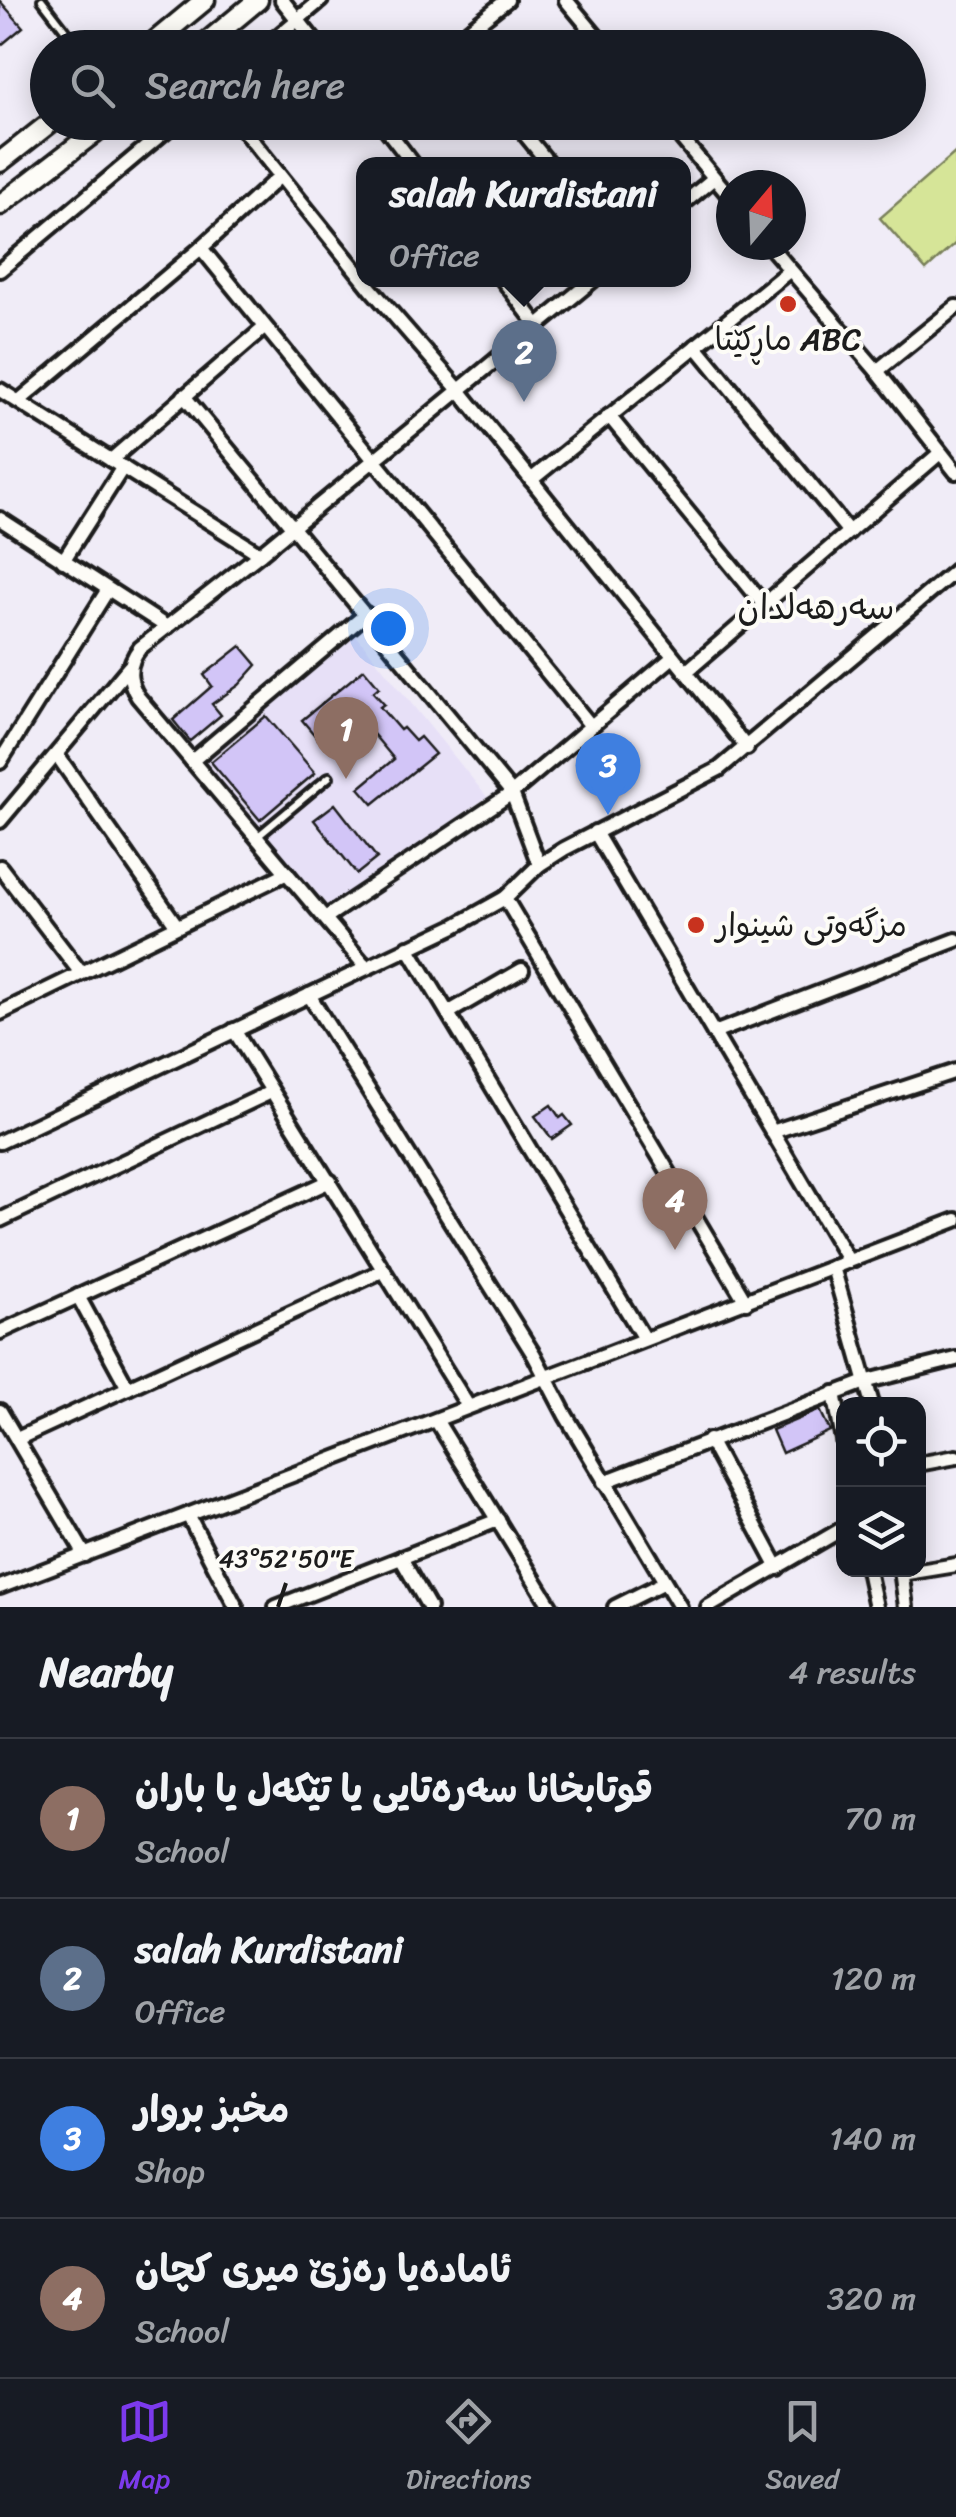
<!DOCTYPE html>
<meta charset="utf-8">
<style>
:root{--surface:#171b24;--page:#20242c;--text:#f1f3f6;--muted:#9ea1a6;--line:#363941;--accent:#7c3aed}
body{margin:0;font-family:Sriracha,"Playpen Sans Arabic",sans-serif;background:var(--page);color:var(--text)}
.controls{position:absolute;right:30px;bottom:30px;display:grid;overflow:hidden;border-radius:20px;box-shadow:0 5px 25px #0003}
.controls button{width:90px;height:90px;display:grid;place-items:center;padding:0;border:0;border-bottom:2px solid var(--line);background:var(--surface);color:var(--text);font:50px sans-serif}
.compass{position:absolute;left:716px;top:170px;width:90px;height:90px;border-radius:50%;background:var(--surface);box-shadow:0 5px 25px #0003;rotate:19deg}
.you{position:absolute;left:388px;top:628px;width:35px;height:35px;margin:-25px;border:8px solid #fff;border-radius:50%;background:#1a73e8;box-shadow:0 0 0 15px #1a73e833}
.badge{display:grid;place-items:center;width:65px;height:65px;border-radius:50%;background:var(--accent);color:#fff;font-size:32px;font-weight:700}
.pin{position:absolute;translate:-50% -82px;filter:drop-shadow(0 2px 5px #0008)}
.pin::after{content:'';position:absolute;top:52px;width:35px;height:30px;background:inherit;clip-path:polygon(0 0,100% 0,50% 100%)}
.popup{position:absolute;left:356px;top:157px;width:335px;height:130px;box-sizing:border-box;display:grid;place-content:center;border-radius:20px;background:var(--surface);filter:drop-shadow(0 2px 8px #0005);font-size:32px;white-space:nowrap;color:var(--muted)}
.popup b{font-size:38px;color:var(--text)}
.popup::after{content:'';position:absolute;left:50%;top:100%;margin-left:-20px;border:20px solid transparent;border-top-color:var(--surface)}
.list{margin:0;padding:0;list-style:none}
h2{display:flex;justify-content:space-between;align-items:center;height:130px;margin:0;padding:0 40px;font-size:42px}
h2 small{font-size:32px;font-weight:400;color:var(--muted)}
.list li{display:grid;grid-template-columns:65px 1fr auto;gap:30px;align-items:center;box-sizing:border-box;height:160px;padding:0 40px;border-top:2px solid var(--line)}
.list b{display:block;font-size:38px;white-space:nowrap}
.list p{margin:0;font-size:32px;white-space:nowrap;color:var(--muted)}
.list em{font-size:32px;font-style:normal;color:var(--muted)}
.icon{flex:none;width:55px;height:55px;fill:none;stroke:currentColor;stroke-width:2;stroke-linecap:round;stroke-linejoin:round}
.map{position:relative;flex:none;width:956px;height:1607px;overflow:hidden}
.search{position:absolute;background:var(--surface);box-shadow:0 5px 25px #0003;left:30px;right:30px;top:30px;height:110px;display:flex;align-items:center;gap:25px;box-sizing:border-box;padding:0 35px;border-radius:55px;color:var(--muted);font-size:38px}
.sheet{height:770px;background:var(--surface)}
nav{display:flex;justify-content:space-around;align-items:center;box-sizing:border-box;height:140px;border-top:2px solid var(--line);background:var(--surface);font-size:28px;color:var(--muted)}
nav a{display:grid;justify-items:center;gap:5px}
nav .on{color:var(--accent)}
.map>svg:first-child{display:block}
.built{fill:#e7e0f7}
.green{fill:#d6e598;stroke:#79805a;stroke-width:2.5}
.building{fill:#d2c5f7;stroke:#1c1c1c;stroke-width:2.5}
.lines{fill:none;stroke-linecap:round;stroke-linejoin:round}
.lane-casing{stroke:#1c1c1c;stroke-width:14}
.street-casing{stroke:#1c1c1c;stroke-width:20}
.secondary-casing{stroke:#1c1c1c;stroke-width:25}
.lane{stroke:#fdfcf7;stroke-width:6}
.street{stroke:#fdfcf7;stroke-width:12}
.secondary{stroke:#fdfcf7;stroke-width:18}
.ticks{fill:none;stroke:#1c1c1c;stroke-width:4}
.poi-dot{fill:#c8321e;stroke:#fdfcf7;stroke-width:4}
.labels{text-anchor:middle;dominant-baseline:central;stroke-width:8;stroke-linejoin:round;paint-order:stroke}
.poi-label{font-size:32px;fill:#1c1c1c;stroke:#fdfcf7}
.neighbourhood-label{font-size:35px;fill:#1c1c1c;stroke:#fdfcf7}
.ticks-label{font-size:25px;text-anchor:middle;fill:#1c1c1c;stroke:#fdfcf7;stroke-width:8;stroke-linejoin:round;paint-order:stroke}
</style>
<div class="map">
<svg width="956" height="1607" viewBox="0 0 956 1607">
<rect width="100%" height="100%" fill="#f0ecf7"/>
<filter id="ink" filterUnits="userSpaceOnUse"><feTurbulence type="fractalNoise" baseFrequency=".01" numOctaves="2"/><feDisplacementMap in="SourceGraphic" scale="20" xChannelSelector="R" yChannelSelector="G"/><feConvolveMatrix kernelMatrix="1 2 1 2 8 2 1 2 1" color-interpolation-filters="sRGB"/></filter>
<g filter="url(#ink)">
<!-- built -->
<path class="built" d="M355 634 487 797 327 906 204 761Z"/>
<!-- green -->
<path class="green" d="M956 152V243L926 270 880 218Z"/>
<!-- building -->
<g class="building">
<path d="M0 1 23 27 0 46Z"/>
<path d="M241 646 257 665 239 685 212 704 221 715 190 741 173 720 212 686 204 675Z"/>
<path d="M364 669 379 687 373 692 384 704 380 707 400 730 403 728 415 741 420 737 435 754 373 804 359 788 394 759 353 710 318 739 302 720Z"/>
<path d="M266 716 315 773 260 820 211 762Z"/>
<path d="M335 804 377 858 357 874 314 820Z"/>
<path d="M551 1105 560 1118 564 1115 572 1125 552 1139 535 1116Z"/>
<path d="M820 1410 830 1431 782 1453 772 1430Z"/>
</g>
<g class="lines">
<!-- lane casing -->
<g class="lane-casing">
<g id="lane">
<path d="M42 0 79 48"/>
<path d="M257 837 329 777"/>
</g>
</g>
<!-- street casing -->
<g class="street-casing">
<g id="street">
<path d="M282 0 320 48"/>
<path d="M566 0 606 48"/>
<path d="M264 48 321 0"/>
<path d="M446 48 507 0"/>
<path d="M237 122 372 290 459 390 747 748"/>
<path d="M381 122 414 165"/>
<path d="M515 122 550 165"/>
<path d="M668 122 731 198"/>
<path d="M684 203 714 178"/>
<path d="M769 245 877 371 956 472"/>
<path d="M201 248 591 726"/>
<path d="M0 270 176 122"/>
<path d="M503 280 538 326"/>
<path d="M696 346 849 532"/>
<path d="M877 371 956 307"/>
<path d="M0 390 260 554"/>
<path d="M184 396 512 793 539 865"/>
<path d="M19 401 201 248 280 176"/>
<path d="M609 416 764 605"/>
<path d="M111 460 264 328"/>
<path d="M531 480 790 270"/>
<path d="M0 519 167 627"/>
<path d="M63 561 123 467"/>
<path d="M686 672 940 453"/>
<path d="M57 755 177 926"/>
<path d="M192 761 366 614"/>
<path d="M0 762 107 591"/>
<path d="M0 821 129 667"/>
<path d="M595 832 848 1260"/>
<path d="M0 867 81 973"/>
<path d="M505 898 746 1302"/>
<path d="M325 918 512 793 673 657"/>
<path d="M408 947 644 1339"/>
<path d="M366 967 138 697C127 680 127 664 140 648L260 554 593 280"/>
<path d="M309 995 534 1355 566 1416 680 1607"/>
<path d="M0 1013 287 873"/>
<path d="M448 1013 522 970"/>
<path d="M234 1030 468 1406"/>
<path d="M714 1033 956 940"/>
<path d="M772 1132 956 1071"/>
<path d="M0 1142 455 926 505 898 539 865 564 849 719 769 956 570"/>
<path d="M0 1220 271 1092"/>
<path d="M833 1267 872 1404"/>
<path d="M78 1296 128 1388"/>
<path d="M0 1332 330 1181"/>
<path d="M834 1393 844 1445"/>
<path d="M0 1411 85 1555"/>
<path d="M436 1420 551 1607"/>
<path d="M17 1439 384 1270"/>
<path d="M709 1440 778 1568"/>
<path d="M918 1464 956 1457"/>
<path d="M604 1482 868 1381 956 1359"/>
<path d="M188 1515 236 1607"/>
<path d="M401 1558 429 1607"/>
<path d="M868 1570 876 1607"/>
<path d="M901 1570 906 1607"/>
<path d="M901 1574 956 1565"/>
<path d="M0 1587 956 1220"/>
<path d="M276 1607 498 1520"/>
<path d="M615 1607 663 1583"/>
<path d="M708 1607 844 1528"/>
</g>
</g>
<!-- secondary casing -->
<g class="secondary-casing">
<g id="secondary">
<path d="M147 48 205 0"/>
<path d="M200 48 258 0"/>
<path d="M0 162 51 122"/>
<path d="M0 205 108 122"/>
</g>
</g>
<!-- lane -->
<use href="#lane" class="lane"/>
<!-- street -->
<use href="#street" class="street"/>
<!-- secondary -->
<use href="#secondary" class="secondary"/>
</g>
</g>
<!-- ticks -->
<path class="ticks" d="M278 1607 286 1583"/>
<!-- markers -->
<g class="poi-dot">
<circle cx="788" cy="304" r="10"/>
<circle cx="696" cy="925" r="10"/>
</g>
<g class="labels">
<!-- poi labels -->
<g class="poi-label">
<text x="788" y="339">ماڕکێتا ABC</text>
<text x="716" y="925" text-anchor="start">مزگەوتی شينوار</text>
</g>
<!-- neighbourhood labels -->
<g class="neighbourhood-label">
<text x="816" y="607">سەرهەلدان</text>
</g>
</g>
<g class="ticks-label">
<text x="286" y="1567">43°52'50"E</text>
</g>
</svg>
<div class="controls">
<button><svg class="icon" aria-label="locate" viewBox="0 0 24 24"><circle cx="12" cy="12" r="6"/><path d="M12 2v4M12 18v4M2 12h4M18 12h4"/></svg></button>
<button><svg class="icon" aria-label="layers" viewBox="0 0 24 24"><path d="M12 4l9 5-9 5-9-5zM3 14l9 5 9-5"/></svg></button>
</div>
<svg class="compass" viewBox="-18 -18 36 36"><path d="M0-13l5 13h-10z" fill="#e53935"/><path d="M0 13l5-13h-10z" fill="#9ea1a6"/></svg>
<div class="you"></div>
<div class="pin badge" style="left:346px;top:779px;background:#8d6e63">1</div>
<div class="pin badge" style="left:524px;top:402px;background:#5c6f8a">2</div>
<div class="popup"><b>salah Kurdistani</b>Office</div>
<div class="pin badge" style="left:608px;top:815px;background:#3f7fe0">3</div>
<div class="pin badge" style="left:675px;top:1250px;background:#8d6e63">4</div>
<div class="search"><svg class="icon" aria-label="search" viewBox="0 0 24 24"><circle cx="10" cy="10" r="6"/><path d="M15 15l6 6"/></svg>Search here</div>
</div>
<section class="sheet">
<h2>Nearby<small>4 results</small></h2>
<ul class="list">
<li><span class="badge" style="background:#8d6e63">1</span><div><b>قوتابخانا سەرەتایی یا تێکەل یا باران</b><p>School</p></div><em>70 m</em></li>
<li><span class="badge" style="background:#5c6f8a">2</span><div><b>salah Kurdistani</b><p>Office</p></div><em>120 m</em></li>
<li><span class="badge" style="background:#3f7fe0">3</span><div><b>مخبز بروار</b><p>Shop</p></div><em>140 m</em></li>
<li><span class="badge" style="background:#8d6e63">4</span><div><b>ئامادەيا رەزێ ميرى كچان</b><p>School</p></div><em>320 m</em></li>
</ul>
</section>
<nav>
<a class="on"><svg class="icon" aria-label="map" viewBox="0 0 24 24"><path d="M3 6l6-2 6 2 6-2v14l-6 2-6-2-6 2zM9 4v14M15 6v14"/></svg>Map</a>
<a><svg class="icon" aria-label="directions" viewBox="0 0 24 24"><path d="M12 3l9 9-9 9-9-9zM9 14v-3h6M13 9l2 2-2 2"/></svg>Directions</a>
<a><svg class="icon" aria-label="saved" viewBox="0 0 24 24"><path d="M7 4h10v16l-5-4-5 4z"/></svg>Saved</a>
</nav>
